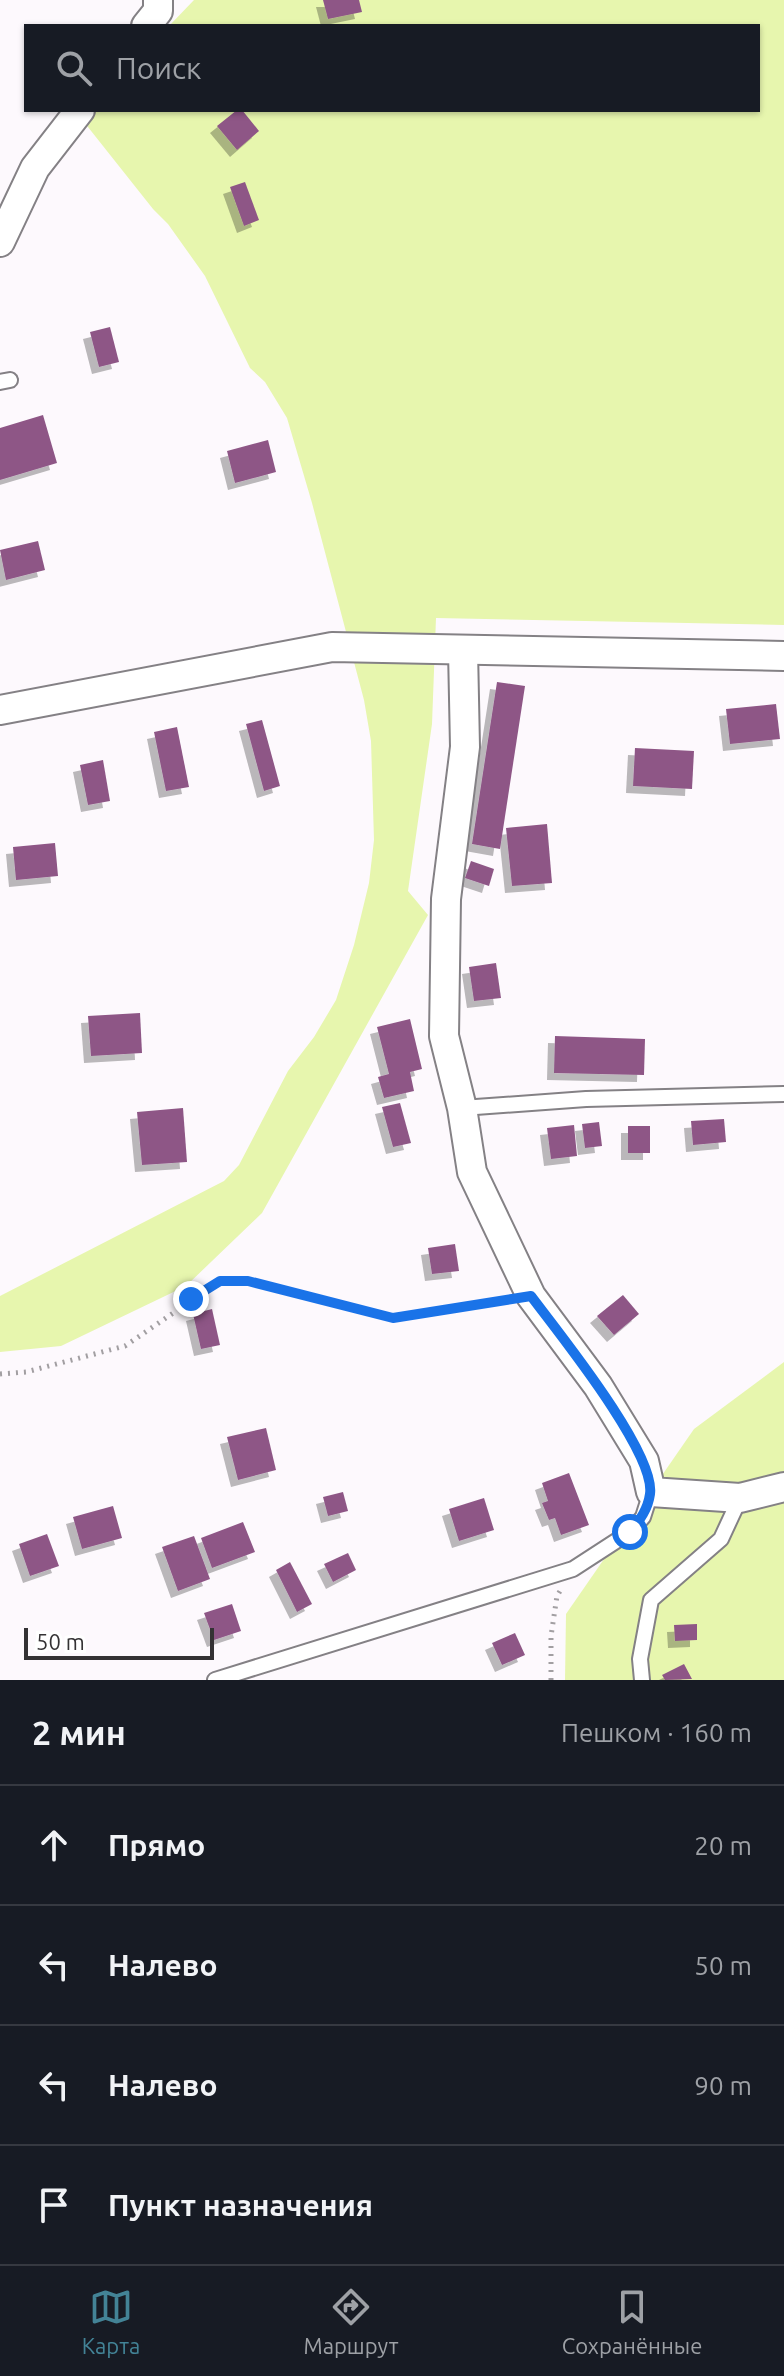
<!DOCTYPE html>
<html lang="ru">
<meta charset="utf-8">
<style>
:root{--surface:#171b24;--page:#20242c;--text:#f1f3f6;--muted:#9ea1a6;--line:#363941;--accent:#438396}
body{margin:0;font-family:Ubuntu,sans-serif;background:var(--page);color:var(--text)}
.scale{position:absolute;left:24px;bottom:20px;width:190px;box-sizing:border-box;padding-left:8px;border:4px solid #343234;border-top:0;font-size:22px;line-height:28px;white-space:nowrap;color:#343234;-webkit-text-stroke:6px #fff;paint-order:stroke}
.stop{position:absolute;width:24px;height:24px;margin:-18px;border:6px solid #1a73e8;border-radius:50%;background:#fff}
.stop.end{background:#1a73e8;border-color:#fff;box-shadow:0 2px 8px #0008}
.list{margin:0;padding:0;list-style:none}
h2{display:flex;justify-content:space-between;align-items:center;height:104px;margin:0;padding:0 32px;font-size:34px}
h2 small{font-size:26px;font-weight:400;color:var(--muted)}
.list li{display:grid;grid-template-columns:52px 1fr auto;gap:24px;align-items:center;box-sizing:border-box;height:120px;padding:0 32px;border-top:2px solid var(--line)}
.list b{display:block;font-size:30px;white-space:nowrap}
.list em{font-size:26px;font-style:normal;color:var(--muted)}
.icon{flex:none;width:44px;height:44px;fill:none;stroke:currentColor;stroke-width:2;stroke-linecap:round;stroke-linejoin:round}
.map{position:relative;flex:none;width:784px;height:1680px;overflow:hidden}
.search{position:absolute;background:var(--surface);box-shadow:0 2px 6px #0004;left:24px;right:24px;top:24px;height:88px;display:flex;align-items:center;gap:20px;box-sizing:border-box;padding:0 28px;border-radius:0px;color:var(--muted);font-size:30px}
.sheet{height:584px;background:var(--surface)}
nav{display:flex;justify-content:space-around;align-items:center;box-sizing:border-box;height:112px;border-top:2px solid var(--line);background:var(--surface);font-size:22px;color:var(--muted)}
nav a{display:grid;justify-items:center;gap:4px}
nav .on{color:var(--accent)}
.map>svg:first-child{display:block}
.green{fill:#e7f6ae}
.building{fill:#8e5786;filter:url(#shadow)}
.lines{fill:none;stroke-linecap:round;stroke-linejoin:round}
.lane-casing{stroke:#848185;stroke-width:18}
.street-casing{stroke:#848185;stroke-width:32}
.path{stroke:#a29fa2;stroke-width:5;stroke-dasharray:2 6;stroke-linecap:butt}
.lane{stroke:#fff;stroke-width:14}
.street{stroke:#fff;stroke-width:28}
.route{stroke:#1a73e8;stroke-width:10}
</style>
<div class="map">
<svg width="784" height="1680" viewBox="0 0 784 1680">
<defs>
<filter id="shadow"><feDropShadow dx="-7" dy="7" stdDeviation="0" flood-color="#0004"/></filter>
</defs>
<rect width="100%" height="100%" fill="#fdf9fd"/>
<!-- green -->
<g class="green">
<path d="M194 0H784V625L436 618 432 724 408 891 428 915 262 1213 186 1286 61 1346 0 1352V1296L224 1181 239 1165 288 1071 314 1037 336 1000 354 945 369 883 374 840 371 741 364 700 312 503 287 418 265 382 250 368 205 276 168 224 153 209 80 117 87 110H758V26H169Z"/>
<path d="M784 1362V1680H565L566 1614 694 1429Z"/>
</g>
<!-- building -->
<g class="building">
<path d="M323 0H359L362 12 328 19Z"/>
<path d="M237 110H242L259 131 237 150 217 126Z"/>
<path d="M245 182 259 220 244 226 230 187Z"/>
<path d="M110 327 119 362 99 367 90 332Z"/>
<path d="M43 415 57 463 0 480V428Z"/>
<path d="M268 440 276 472 235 483 227 451Z"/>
<path d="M38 541 45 570 6 580 0 550Z"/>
<path d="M497 682 525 686 500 849 472 844Z"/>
<path d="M776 704 780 739 730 744 726 709Z"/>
<path d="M262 720 280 786 264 791 246 724Z"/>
<path d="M177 727 189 787 166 791 154 732Z"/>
<path d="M635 748 694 751 692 789 633 786Z"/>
<path d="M103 760 110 801 88 805 80 765Z"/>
<path d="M547 824 552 883 512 886 506 828Z"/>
<path d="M55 843 58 876 16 880 13 847Z"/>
<path d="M471 861 494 869 489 886 465 878Z"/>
<path d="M496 963 501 998 474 1001 469 967Z"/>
<path d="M140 1013 142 1053 91 1056 88 1016Z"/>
<path d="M410 1019 422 1069 410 1072 414 1091 384 1098 378 1077 389 1074 377 1027Z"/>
<path d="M555 1036 645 1039 644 1075 554 1073Z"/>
<path d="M400 1103 411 1143 393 1147 382 1107Z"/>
<path d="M183 1108 187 1162 142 1165 137 1112Z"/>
<path d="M724 1119 726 1142 693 1145 691 1121Z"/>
<path d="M599 1122 602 1146 585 1148 582 1124Z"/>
<path d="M574 1125 577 1156 551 1159 547 1128Z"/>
<rect x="628" y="1126" width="22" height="27"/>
<path d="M455 1244 459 1271 432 1274 428 1248Z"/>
<path d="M623 1295 639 1314 614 1335 597 1316Z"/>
<path d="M212 1309 220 1345 201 1349 193 1314Z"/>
<path d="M266 1428 276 1470 238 1480 227 1437Z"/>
<path d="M569 1473 589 1525 561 1535 555 1518 549 1520 542 1503 548 1501 542 1483Z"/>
<path d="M343 1492 348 1511 328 1516 323 1497Z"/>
<path d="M484 1498 494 1530 459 1541 449 1509Z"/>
<path d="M113 1506 122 1538 82 1549 73 1517Z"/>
<path d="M243 1522 255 1552 212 1568 201 1538Z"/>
<path d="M47 1534 59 1566 30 1576 19 1544Z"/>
<path d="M194 1536 210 1579 178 1591 162 1547Z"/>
<path d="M348 1553 356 1570 333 1582 324 1564Z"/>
<path d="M290 1562 312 1604 297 1612 276 1570Z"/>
<path d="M232 1604 241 1631 214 1640 204 1613Z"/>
<path d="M697 1624V1640L675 1641 674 1625Z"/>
<path d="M515 1633 525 1655 502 1665 492 1643Z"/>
<path d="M684 1664 692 1679 665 1680 662 1675Z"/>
</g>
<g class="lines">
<!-- lane casing -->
<g class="lane-casing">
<g id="lane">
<path d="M0 382 10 380"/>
<path d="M462 1108 586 1099 784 1094"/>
<path d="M215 1680 573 1569 630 1532 643 1517 651 1492"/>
<path d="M642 1680 640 1659 651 1600 721 1539 740 1498"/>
</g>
</g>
<!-- street casing -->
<g class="street-casing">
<g id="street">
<path d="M146 26 158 11V0"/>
<path d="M0 242 35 168 80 110"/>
<path d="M463 650 465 747 446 899 444 1036 462 1108 472 1172 531 1296 598 1386 644 1461 651 1492 740 1498 784 1487"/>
<path d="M0 710 332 647 784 656"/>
</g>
</g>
<!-- path -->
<g class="path">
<path d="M0 1374 26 1372 125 1346 220 1281H248L393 1318 506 1300"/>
<path d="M551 1680V1636L557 1596 560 1591"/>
</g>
<!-- lane -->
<use href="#lane" class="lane"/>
<!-- street -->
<use href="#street" class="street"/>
</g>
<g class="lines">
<!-- route -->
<path class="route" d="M191 1299 220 1281H248L393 1318 531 1296C558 1332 656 1453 650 1494 648 1509 640 1520 630 1532"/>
</g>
</svg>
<div class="scale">50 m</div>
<div class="stop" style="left:630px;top:1532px"></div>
<div class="stop end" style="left:191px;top:1299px"></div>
<div class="search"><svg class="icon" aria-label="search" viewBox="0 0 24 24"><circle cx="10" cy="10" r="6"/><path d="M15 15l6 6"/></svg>Поиск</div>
</div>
<section class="sheet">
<h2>2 мин<small>Пешком · 160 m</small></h2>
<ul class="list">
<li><svg class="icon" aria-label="ahead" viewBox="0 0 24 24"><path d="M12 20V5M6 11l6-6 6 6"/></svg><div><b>Прямо</b></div><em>20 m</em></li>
<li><svg class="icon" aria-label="left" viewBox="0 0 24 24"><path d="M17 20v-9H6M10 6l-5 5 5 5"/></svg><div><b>Налево</b></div><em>50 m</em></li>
<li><svg class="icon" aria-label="left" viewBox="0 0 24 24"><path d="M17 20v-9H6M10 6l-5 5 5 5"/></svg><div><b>Налево</b></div><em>90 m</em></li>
<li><svg class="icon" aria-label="arrive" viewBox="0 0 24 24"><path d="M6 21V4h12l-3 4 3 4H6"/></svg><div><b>Пункт назначения</b></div></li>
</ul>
</section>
<nav>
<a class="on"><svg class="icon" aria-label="map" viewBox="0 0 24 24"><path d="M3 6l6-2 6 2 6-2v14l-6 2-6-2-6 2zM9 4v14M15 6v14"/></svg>Карта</a>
<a><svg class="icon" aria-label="directions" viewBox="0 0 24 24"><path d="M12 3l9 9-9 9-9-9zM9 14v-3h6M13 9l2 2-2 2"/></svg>Маршрут</a>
<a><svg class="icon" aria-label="saved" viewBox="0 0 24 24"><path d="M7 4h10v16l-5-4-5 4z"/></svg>Сохранённые</a>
</nav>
